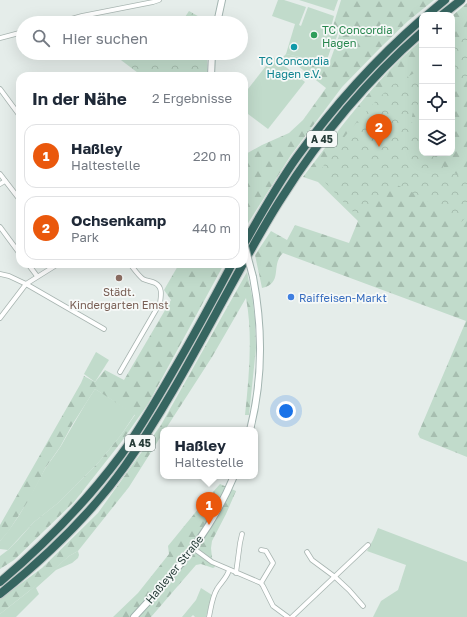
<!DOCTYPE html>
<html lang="de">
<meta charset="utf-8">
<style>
:root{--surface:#fff;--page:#f6f6f7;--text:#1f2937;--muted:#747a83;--line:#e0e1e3;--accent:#ea580c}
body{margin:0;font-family:"Golos Text",sans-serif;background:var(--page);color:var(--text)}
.controls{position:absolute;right:12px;top:12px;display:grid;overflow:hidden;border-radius:8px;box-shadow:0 4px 16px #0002}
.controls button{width:36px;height:36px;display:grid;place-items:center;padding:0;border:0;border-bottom:1px solid var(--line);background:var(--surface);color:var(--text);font:20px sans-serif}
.you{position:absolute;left:286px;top:411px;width:14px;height:14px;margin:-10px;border:3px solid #fff;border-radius:50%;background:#1a73e8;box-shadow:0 0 0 6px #1a73e833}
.badge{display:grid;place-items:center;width:26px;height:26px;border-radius:50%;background:var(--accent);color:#fff;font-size:13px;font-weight:700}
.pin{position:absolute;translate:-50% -33px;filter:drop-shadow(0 1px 2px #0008)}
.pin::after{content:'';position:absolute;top:21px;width:14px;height:12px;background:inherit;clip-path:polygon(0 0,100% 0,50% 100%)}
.popup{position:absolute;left:160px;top:427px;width:98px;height:52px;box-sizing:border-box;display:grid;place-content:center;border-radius:8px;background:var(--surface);filter:drop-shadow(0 1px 3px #0005);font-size:13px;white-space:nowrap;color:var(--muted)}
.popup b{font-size:15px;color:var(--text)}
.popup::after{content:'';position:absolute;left:50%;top:100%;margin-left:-8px;border:8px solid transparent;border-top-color:var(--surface)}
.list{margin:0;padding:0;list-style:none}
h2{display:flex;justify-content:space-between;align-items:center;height:52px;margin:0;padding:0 16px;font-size:17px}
h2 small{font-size:13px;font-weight:400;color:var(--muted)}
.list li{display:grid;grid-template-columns:26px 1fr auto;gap:12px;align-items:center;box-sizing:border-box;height:64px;margin:0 8px 8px;padding:0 8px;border:1px solid var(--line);border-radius:12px}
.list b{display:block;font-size:15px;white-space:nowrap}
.list p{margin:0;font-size:13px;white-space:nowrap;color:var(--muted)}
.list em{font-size:13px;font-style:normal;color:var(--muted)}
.icon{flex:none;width:22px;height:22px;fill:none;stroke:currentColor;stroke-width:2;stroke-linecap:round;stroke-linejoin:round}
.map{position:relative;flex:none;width:467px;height:617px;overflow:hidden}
.search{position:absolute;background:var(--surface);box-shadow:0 4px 16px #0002;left:16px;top:16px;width:232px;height:44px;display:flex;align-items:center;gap:10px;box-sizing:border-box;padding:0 14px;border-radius:22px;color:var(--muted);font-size:15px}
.panel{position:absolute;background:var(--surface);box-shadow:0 4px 16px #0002;left:16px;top:72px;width:232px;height:196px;border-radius:12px}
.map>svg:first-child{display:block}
.grass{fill:#c1dbcb}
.forest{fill:url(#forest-firs)}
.park{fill:url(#park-crowns)}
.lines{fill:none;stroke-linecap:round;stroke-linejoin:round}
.street-casing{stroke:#a8b5b1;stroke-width:5.5}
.secondary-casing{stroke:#a2b4b0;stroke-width:8}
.highway-casing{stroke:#c3c9c8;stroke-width:10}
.street{stroke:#fff;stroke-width:4}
.secondary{stroke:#fff;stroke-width:6}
.highway{stroke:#366560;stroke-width:8}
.secondary-bridge-casing{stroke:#a2b4b0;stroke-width:8;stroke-linecap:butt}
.secondary-bridge{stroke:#fff;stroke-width:6}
.leisure-dot{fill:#2e9e5b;stroke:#f6f9f8;stroke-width:1.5}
.culture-dot{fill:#0f9aa8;stroke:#f6f9f8;stroke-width:1.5}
.education-dot{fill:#8d6e63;stroke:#f6f9f8;stroke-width:1.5}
.shop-dot{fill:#3f7fe0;stroke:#f6f9f8;stroke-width:1.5}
.labels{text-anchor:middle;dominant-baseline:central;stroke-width:3.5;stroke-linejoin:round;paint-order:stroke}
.shield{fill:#f6f9f8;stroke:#657572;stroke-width:1}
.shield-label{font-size:10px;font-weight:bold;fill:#273d39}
.leisure-label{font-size:11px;fill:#27864d;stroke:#f6f9f8;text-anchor:start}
.culture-label{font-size:11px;fill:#0d838f;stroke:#f6f9f8}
.education-label{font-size:11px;fill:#785e54;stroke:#f6f9f8}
.shop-label{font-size:11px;fill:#366cbe;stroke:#f6f9f8;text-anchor:start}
.street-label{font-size:11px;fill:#273d39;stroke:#f6f9f8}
</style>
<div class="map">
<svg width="467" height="617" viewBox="0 0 467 617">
<defs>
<pattern id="forest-firs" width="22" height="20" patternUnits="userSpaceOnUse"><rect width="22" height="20" fill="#c1dbcb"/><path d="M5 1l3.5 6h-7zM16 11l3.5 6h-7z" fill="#a6bdaf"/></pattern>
<pattern id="park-crowns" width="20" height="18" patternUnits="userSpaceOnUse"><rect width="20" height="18" fill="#c1dbcb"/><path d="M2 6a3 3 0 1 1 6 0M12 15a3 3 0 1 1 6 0" fill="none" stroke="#a6bdaf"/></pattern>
</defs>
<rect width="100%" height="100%" fill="#e5edea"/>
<!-- grass -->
<g class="grass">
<path d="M278 0H284L306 7 299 25 301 26 308 7 334 16 331 27 339 30 334 45H332L326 63 286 54 295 24 272 16Z"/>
<path d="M299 0H338L334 11Z"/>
<path d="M273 57 305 82 268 129 244 111V94Z"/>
<path d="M96 352 109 360 95 382 84 374Z"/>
<path d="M95 389 135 414 121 435 98 463 58 503 34 522 8 550 0 549V541C19 520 31 494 45 469 50 461 56 454 61 446 72 427 83 407 95 389Z"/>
<path d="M378 528 467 562V617H373L381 601 398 590 406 565 367 551 373 540Z"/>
<path d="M78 551 79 555 78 558 72 563 56 570 36 588 39 594 16 617H0V614L28 592 69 556Z"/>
<path d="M201 588 212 595 206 617H195L193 615 191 617H182L196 600Z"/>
</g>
<!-- forest -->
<g class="forest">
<path d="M341 0H434L408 21 381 47 342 87 291 155 245 228 244 224V155L262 145 289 133 303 120 326 88 298 66 283 57 286 54 329 64 340 33 341 28 333 26Z"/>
<path d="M467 3V457L420 438 418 434 466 321 283 253C270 265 284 283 262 288L255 255 271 231 287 240 295 225 349 243 358 221 318 182 303 177C340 129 375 79 422 40V153H452V16Z"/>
<path d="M179 264H224L148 404 122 441 74 502 14 560 0 569V556L8 550 18 540 34 522 58 503 98 463 121 435 135 415 95 389 72 425 60 447 46 467 30 498 8 532 0 541V525L81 383 84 376 95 382 105 370 124 380 171 300 164 290Z"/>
<path d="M247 272 252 296 255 319 256 348 249 415H245C249 377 253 335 246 298L212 357 165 430H163V433L129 487 78 551 69 556 38 584 0 614V599L42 568 98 513 161 425Z"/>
<path d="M220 484 236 491 226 514 212 541 211 548 212 558 215 567 213 568 201 564 196 565 151 617H113L138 593 169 554 168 546 203 503Z"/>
</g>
<!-- park -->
<g class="park">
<path d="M189 11 210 23H181Z"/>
<path d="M467 31V80L452 83V47Z"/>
<path d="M113 53H207V76H142L113 54Z"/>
<path d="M422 69C422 77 423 89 422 97 421 101 418 104 415 108 408 119 414 133 422 142V153H432L444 167 467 180V215L460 224 420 196 397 185 358 217 318 175 330 155 350 130 374 103 392 85Z"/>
</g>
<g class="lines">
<!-- street casing -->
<g class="street-casing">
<g id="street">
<path d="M57 23 82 16 153 2 159 0"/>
<path d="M0 38 23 32"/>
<path d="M0 89 20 116"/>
<path d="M0 174 20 200"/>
<path d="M0 184 5 181"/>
<path d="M0 227 20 254"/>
<path d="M28 264 37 276"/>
<path d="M0 274 9 276 26 284 104 329"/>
<path d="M0 318 26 284 58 264"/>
<path d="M120 372 160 303C161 296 163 287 155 283 151 281 147 281 143 279 138 275 134 269 130 264"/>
<path d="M193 548 212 562 261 583 263 586 273 606 288 617"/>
<path d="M261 550 266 551 273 563 261 583"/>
<path d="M307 552 312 560 335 577 349 590 363 606"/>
<path d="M236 573 240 543 242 534"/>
<path d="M209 617C211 608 212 597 217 589 221 582 227 578 229 570"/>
<path d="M292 617 368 545"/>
</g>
</g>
<!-- secondary casing -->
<g class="secondary-casing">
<g id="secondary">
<path d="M217 23 222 0"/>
<path d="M211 76 212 53"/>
<path d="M250 430C263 379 263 329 253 277"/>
<path d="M134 617C161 588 187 559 208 526 218 510 227 493 234 476"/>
</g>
</g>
<!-- highway casing -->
<g class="highway-casing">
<g id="highway">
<path d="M427 15 445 0"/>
<path d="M442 15 461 0"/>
<path d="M244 244C261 214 277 185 297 157 333 107 375 60 422 19"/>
<path d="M244 262C256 241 268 219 281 199 320 137 367 80 422 32"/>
<path d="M0 582C45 544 86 502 121 455 140 429 156 401 172 373 193 337 213 300 232 264"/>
<path d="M0 594C46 557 91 514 125 466 170 402 205 332 243 264"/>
</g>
</g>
<!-- street -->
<use href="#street" class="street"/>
<!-- secondary -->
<use href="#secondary" class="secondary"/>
<!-- highway -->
<use href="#highway" class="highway"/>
<!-- secondary-bridge casing -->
<g class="secondary-bridge-casing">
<path id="secondary-bridge" d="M244 243 253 277"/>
</g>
<!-- secondary-bridge -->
<use href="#secondary-bridge" class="secondary-bridge"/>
</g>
<!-- markers -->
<circle class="leisure-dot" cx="314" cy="35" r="4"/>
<circle class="culture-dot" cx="294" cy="47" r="4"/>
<circle class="education-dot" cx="119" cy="278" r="4"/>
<circle class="shop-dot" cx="291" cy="297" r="4"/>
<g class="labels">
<!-- shield labels -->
<g class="shield">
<rect x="307" y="131" width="30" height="16" rx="3"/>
<rect x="125" y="435" width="30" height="16" rx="3"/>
</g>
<g class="shield-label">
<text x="322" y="139">A 45</text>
<text x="140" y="443">A 45</text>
</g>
<!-- leisure labels -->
<g class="leisure-label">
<text x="322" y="29">TC Concordia<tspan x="322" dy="13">Hagen</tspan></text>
</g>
<!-- culture labels -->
<g class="culture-label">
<text x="294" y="60">TC Concordia<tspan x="294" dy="13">Hagen e.V.</tspan></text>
</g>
<!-- education labels -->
<g class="education-label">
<text x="119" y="291">Städt.<tspan x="119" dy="13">Kindergarten Emst</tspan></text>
</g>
<!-- shop labels -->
<g class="shop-label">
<text x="299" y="297">Raiffeisen-Markt</text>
</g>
<!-- street labels -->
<g class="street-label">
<text transform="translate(174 569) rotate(-51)">Haßleyer Straße</text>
</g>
</g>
</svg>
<div class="controls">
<button>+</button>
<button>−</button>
<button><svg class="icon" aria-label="locate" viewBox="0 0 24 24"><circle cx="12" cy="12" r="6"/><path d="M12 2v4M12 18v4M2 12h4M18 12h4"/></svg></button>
<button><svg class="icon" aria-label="layers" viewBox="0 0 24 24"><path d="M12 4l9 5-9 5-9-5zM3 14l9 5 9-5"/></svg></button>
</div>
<div class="you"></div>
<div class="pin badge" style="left:209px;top:525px">1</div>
<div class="popup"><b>Haßley</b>Haltestelle</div>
<div class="pin badge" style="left:379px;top:147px">2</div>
<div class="search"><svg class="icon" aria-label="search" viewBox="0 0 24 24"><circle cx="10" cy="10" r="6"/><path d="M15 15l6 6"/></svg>Hier suchen</div>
<section class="panel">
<h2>In der Nähe<small>2 Ergebnisse</small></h2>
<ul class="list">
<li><span class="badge">1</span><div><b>Haßley</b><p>Haltestelle</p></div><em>220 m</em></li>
<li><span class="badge">2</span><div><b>Ochsenkamp</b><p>Park</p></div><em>440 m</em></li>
</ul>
</section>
</div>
